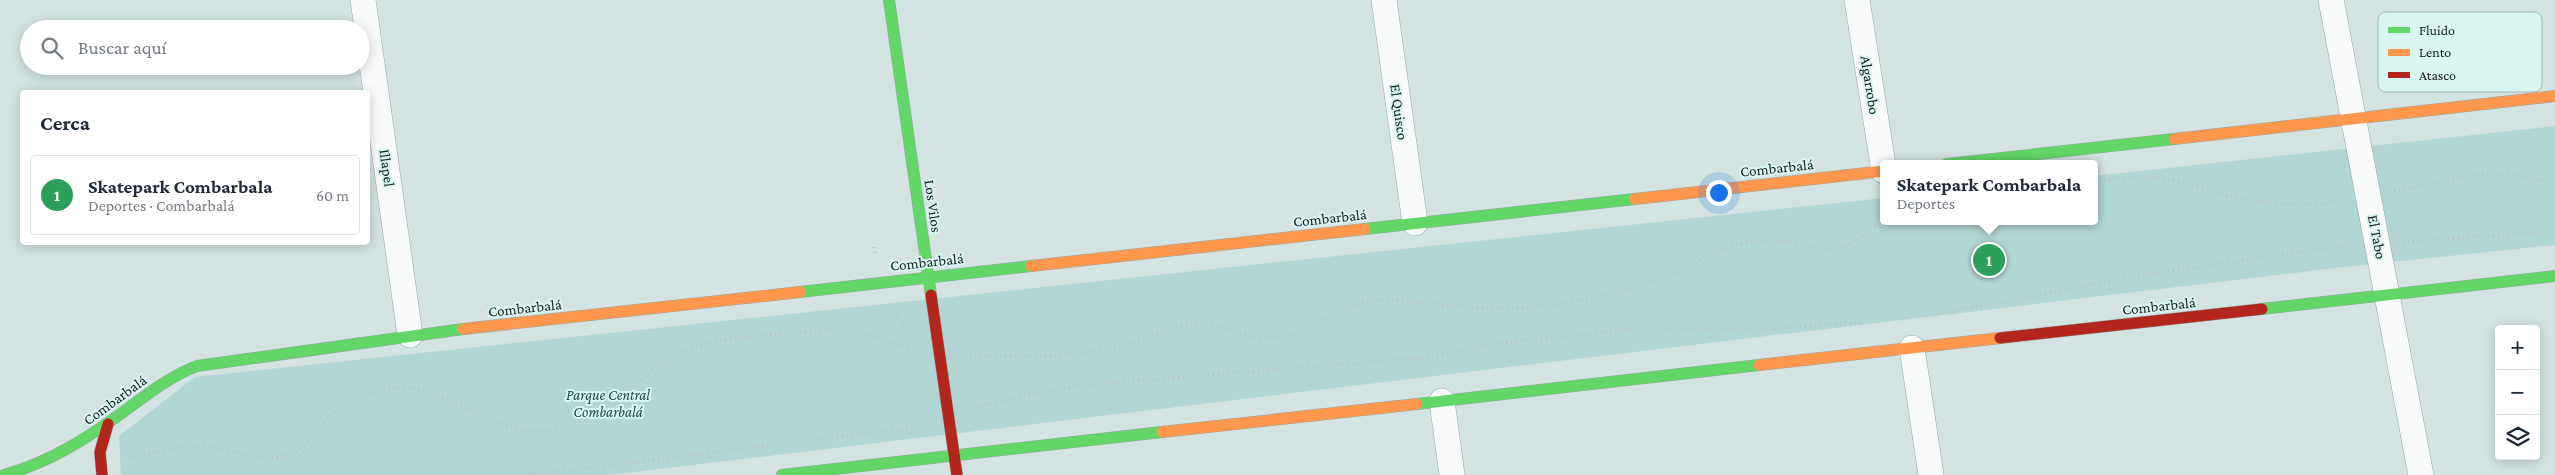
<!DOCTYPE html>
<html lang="es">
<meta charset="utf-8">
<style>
:root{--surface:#fff;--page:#f2f2f3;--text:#1f2937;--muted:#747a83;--line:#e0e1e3;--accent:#566362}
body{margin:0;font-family:"Crimson Pro",serif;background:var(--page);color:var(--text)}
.controls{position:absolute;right:15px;bottom:15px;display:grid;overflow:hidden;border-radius:5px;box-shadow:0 2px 12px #0003}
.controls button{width:45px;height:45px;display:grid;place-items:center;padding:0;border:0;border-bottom:1px solid var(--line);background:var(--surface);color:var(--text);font:25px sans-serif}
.you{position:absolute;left:1718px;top:192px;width:18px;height:18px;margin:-12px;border:4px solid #fff;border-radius:50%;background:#1a73e8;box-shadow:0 0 0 8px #1a73e833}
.badge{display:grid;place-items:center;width:32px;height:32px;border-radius:50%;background:var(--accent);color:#fff;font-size:16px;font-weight:700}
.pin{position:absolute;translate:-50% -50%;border:2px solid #fff;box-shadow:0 1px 5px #0006}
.popup{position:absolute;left:1880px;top:160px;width:218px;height:65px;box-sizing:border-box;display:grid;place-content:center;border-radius:5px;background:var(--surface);filter:drop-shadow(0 1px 4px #0005);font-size:16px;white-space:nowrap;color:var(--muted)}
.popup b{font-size:19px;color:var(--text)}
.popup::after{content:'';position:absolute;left:50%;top:100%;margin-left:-10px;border:10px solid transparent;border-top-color:var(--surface)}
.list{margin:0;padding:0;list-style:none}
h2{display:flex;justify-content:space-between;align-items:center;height:65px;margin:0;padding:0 20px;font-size:21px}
h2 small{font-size:16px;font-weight:400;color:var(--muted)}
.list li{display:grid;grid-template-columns:32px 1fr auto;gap:15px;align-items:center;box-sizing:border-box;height:80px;margin:0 10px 10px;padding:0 10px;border:1px solid var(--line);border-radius:5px}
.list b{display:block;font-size:19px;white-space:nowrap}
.list p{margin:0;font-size:16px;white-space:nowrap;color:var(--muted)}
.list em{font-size:16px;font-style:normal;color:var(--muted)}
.icon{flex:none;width:28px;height:28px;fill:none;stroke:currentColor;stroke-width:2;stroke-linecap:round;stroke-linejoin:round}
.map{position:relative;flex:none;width:2555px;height:475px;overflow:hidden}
.search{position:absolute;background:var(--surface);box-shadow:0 2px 12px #0003;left:20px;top:20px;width:350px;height:55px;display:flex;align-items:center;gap:12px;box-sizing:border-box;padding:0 18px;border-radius:28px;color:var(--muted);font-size:19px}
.panel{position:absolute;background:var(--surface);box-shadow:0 2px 12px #0003;left:20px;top:90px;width:350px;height:155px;border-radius:5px}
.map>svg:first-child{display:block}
.green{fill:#b2d6d3}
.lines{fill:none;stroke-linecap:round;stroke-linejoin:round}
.street-casing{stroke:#98a5a4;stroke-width:26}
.fast-casing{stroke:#98a5a4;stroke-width:12}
.slow-casing{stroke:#98a5a4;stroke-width:12}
.jam-casing{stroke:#98a5a4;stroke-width:12}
.path{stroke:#bbc1c1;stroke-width:3;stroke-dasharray:1 4;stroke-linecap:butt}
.street{stroke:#f8fbfa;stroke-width:25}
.fast{stroke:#63d668;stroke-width:11}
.slow{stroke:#ff974d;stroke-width:11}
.jam{stroke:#b3261e;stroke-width:11}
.labels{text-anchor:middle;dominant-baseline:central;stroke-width:4;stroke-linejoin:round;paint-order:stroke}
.street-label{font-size:15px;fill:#141e1d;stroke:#d9f6f3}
.park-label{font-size:15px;font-style:italic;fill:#224b48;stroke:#d9f6f3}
.key{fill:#d9f6f3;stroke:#9eb5b3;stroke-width:1}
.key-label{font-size:14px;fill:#141e1d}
</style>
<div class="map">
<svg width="2555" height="475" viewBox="0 0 2555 475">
<rect width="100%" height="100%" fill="#d2e3e1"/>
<!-- green -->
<path class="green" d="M2555 126V245L2352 266 609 475H121L119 436 195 377 1884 198V221H2094V176Z"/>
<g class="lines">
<!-- street casing -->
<g class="street-casing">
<g id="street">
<path d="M363 0 410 335"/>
<path d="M1384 0 1415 223"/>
<path d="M1857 0 1884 171"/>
<path d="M2331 0 2421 475"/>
<path d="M1912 348 1931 475"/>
<path d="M1442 401 1452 475"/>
</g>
</g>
<!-- fast casing -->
<g class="fast-casing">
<g id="fast">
<path d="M889 0 931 295"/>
<path d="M1947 164 2174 139"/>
<path d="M1365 229 1635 199"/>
<path d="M800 292 1031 266"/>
<path d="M2262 309 2555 276"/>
<path d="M1417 404 1759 365"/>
<path d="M4 475C47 463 83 441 119 415 144 397 168 377 197 366L463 329"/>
<path d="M782 475 1162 432"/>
</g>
</g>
<!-- slow casing -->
<g class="slow-casing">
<g id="slow">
<path d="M2174 139 2555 96"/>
<path d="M1635 199 1884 171"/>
<path d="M1031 266 1365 229"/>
<path d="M463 329 800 292"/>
<path d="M1759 365 2000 338"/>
<path d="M1162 432 1417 404"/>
</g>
</g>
<!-- jam casing -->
<g class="jam-casing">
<g id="jam">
<path d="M931 295 957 475"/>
<path d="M2000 338 2262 309"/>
<path d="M102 475 100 452 108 424"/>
</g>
</g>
<!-- path -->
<g class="path">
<path d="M2094 183C2155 166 2186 187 2243 199 2274 205 2310 206 2341 201"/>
<path d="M2394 191C2452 180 2497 162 2555 185"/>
<path d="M1955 221C1983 230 1989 237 2018 221"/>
<path d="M2403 242 2555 231"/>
<path d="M874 247 875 255"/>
<path d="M893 309 906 332"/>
<path d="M1937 314 2149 274 2350 245"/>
<path d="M970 357C1016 356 1062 358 1107 349 1138 344 1168 324 1199 325 1225 325 1246 340 1274 338 1308 334 1333 308 1367 302 1399 297 1434 305 1466 307 1492 309 1518 308 1543 306 1590 301 1637 288 1681 270 1698 263 1715 251 1733 246 1750 240 1771 238 1789 242 1806 245 1823 253 1841 247 1858 242 1870 229 1886 221"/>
<path d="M976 408 1022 395 1084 385 1418 358 1503 343 1637 328 1763 329 1864 322"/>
<path d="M812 440 904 429 922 424"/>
<path d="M129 457C151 455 174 447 196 446 226 446 255 464 285 456 307 450 311 437 324 422 343 401 377 387 405 388 464 392 497 444 563 427 585 421 606 412 623 397 634 388 642 377 653 369 675 353 700 344 726 339L844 328 910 348"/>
<path d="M529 475 779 444"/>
</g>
<!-- street -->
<use href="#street" class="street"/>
<!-- fast -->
<use href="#fast" class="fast"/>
<!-- slow -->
<use href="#slow" class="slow"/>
<!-- jam -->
<use href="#jam" class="jam"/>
</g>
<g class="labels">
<!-- street labels -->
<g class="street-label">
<text transform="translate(1870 85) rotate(81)">Algarrobo</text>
<text transform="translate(1399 112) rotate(82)">El Quisco</text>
<text transform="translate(387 168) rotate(82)">Illapel</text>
<text transform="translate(1777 168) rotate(-6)">Combarbalá</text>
<text transform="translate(933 206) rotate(82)">Los Vilos</text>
<text transform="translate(1330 218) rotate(-6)">Combarbalá</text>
<text transform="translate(2377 237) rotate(79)">El Tabo</text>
<text transform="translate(927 262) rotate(-6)">Combarbalá</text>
<text transform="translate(2159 306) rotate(-6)">Combarbalá</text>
<text transform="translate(525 308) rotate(-6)">Combarbalá</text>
<text transform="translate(115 400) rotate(-36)">Combarbalá</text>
</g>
<!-- park labels -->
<g class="park-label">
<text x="608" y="395">Parque Central<tspan x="608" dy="17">Combarbalá</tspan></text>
</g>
</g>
<!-- legend -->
<rect x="2378" y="12" width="164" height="80" rx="8" class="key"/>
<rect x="2388" y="27" width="22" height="6" fill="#63d668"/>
<rect x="2388" y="49" width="22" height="7" fill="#ff974d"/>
<rect x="2388" y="72" width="22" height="6" fill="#b3261e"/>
<g class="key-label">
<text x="2419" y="35">Fluido</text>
<text x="2419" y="57">Lento</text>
<text x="2419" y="80">Atasco</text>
</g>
</svg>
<div class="controls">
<button>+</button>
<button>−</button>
<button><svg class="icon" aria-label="layers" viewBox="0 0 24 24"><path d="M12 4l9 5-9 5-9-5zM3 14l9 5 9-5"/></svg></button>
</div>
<div class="you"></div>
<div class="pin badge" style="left:1989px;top:260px;background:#2e9e5b">1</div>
<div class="popup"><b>Skatepark Combarbala</b>Deportes</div>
<div class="search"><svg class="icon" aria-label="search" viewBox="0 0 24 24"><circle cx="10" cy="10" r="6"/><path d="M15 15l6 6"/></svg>Buscar aquí</div>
<section class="panel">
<h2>Cerca<small></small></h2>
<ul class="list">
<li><span class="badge" style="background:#2e9e5b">1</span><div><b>Skatepark Combarbala</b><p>Deportes · Combarbalá</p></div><em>60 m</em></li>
</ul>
</section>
</div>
